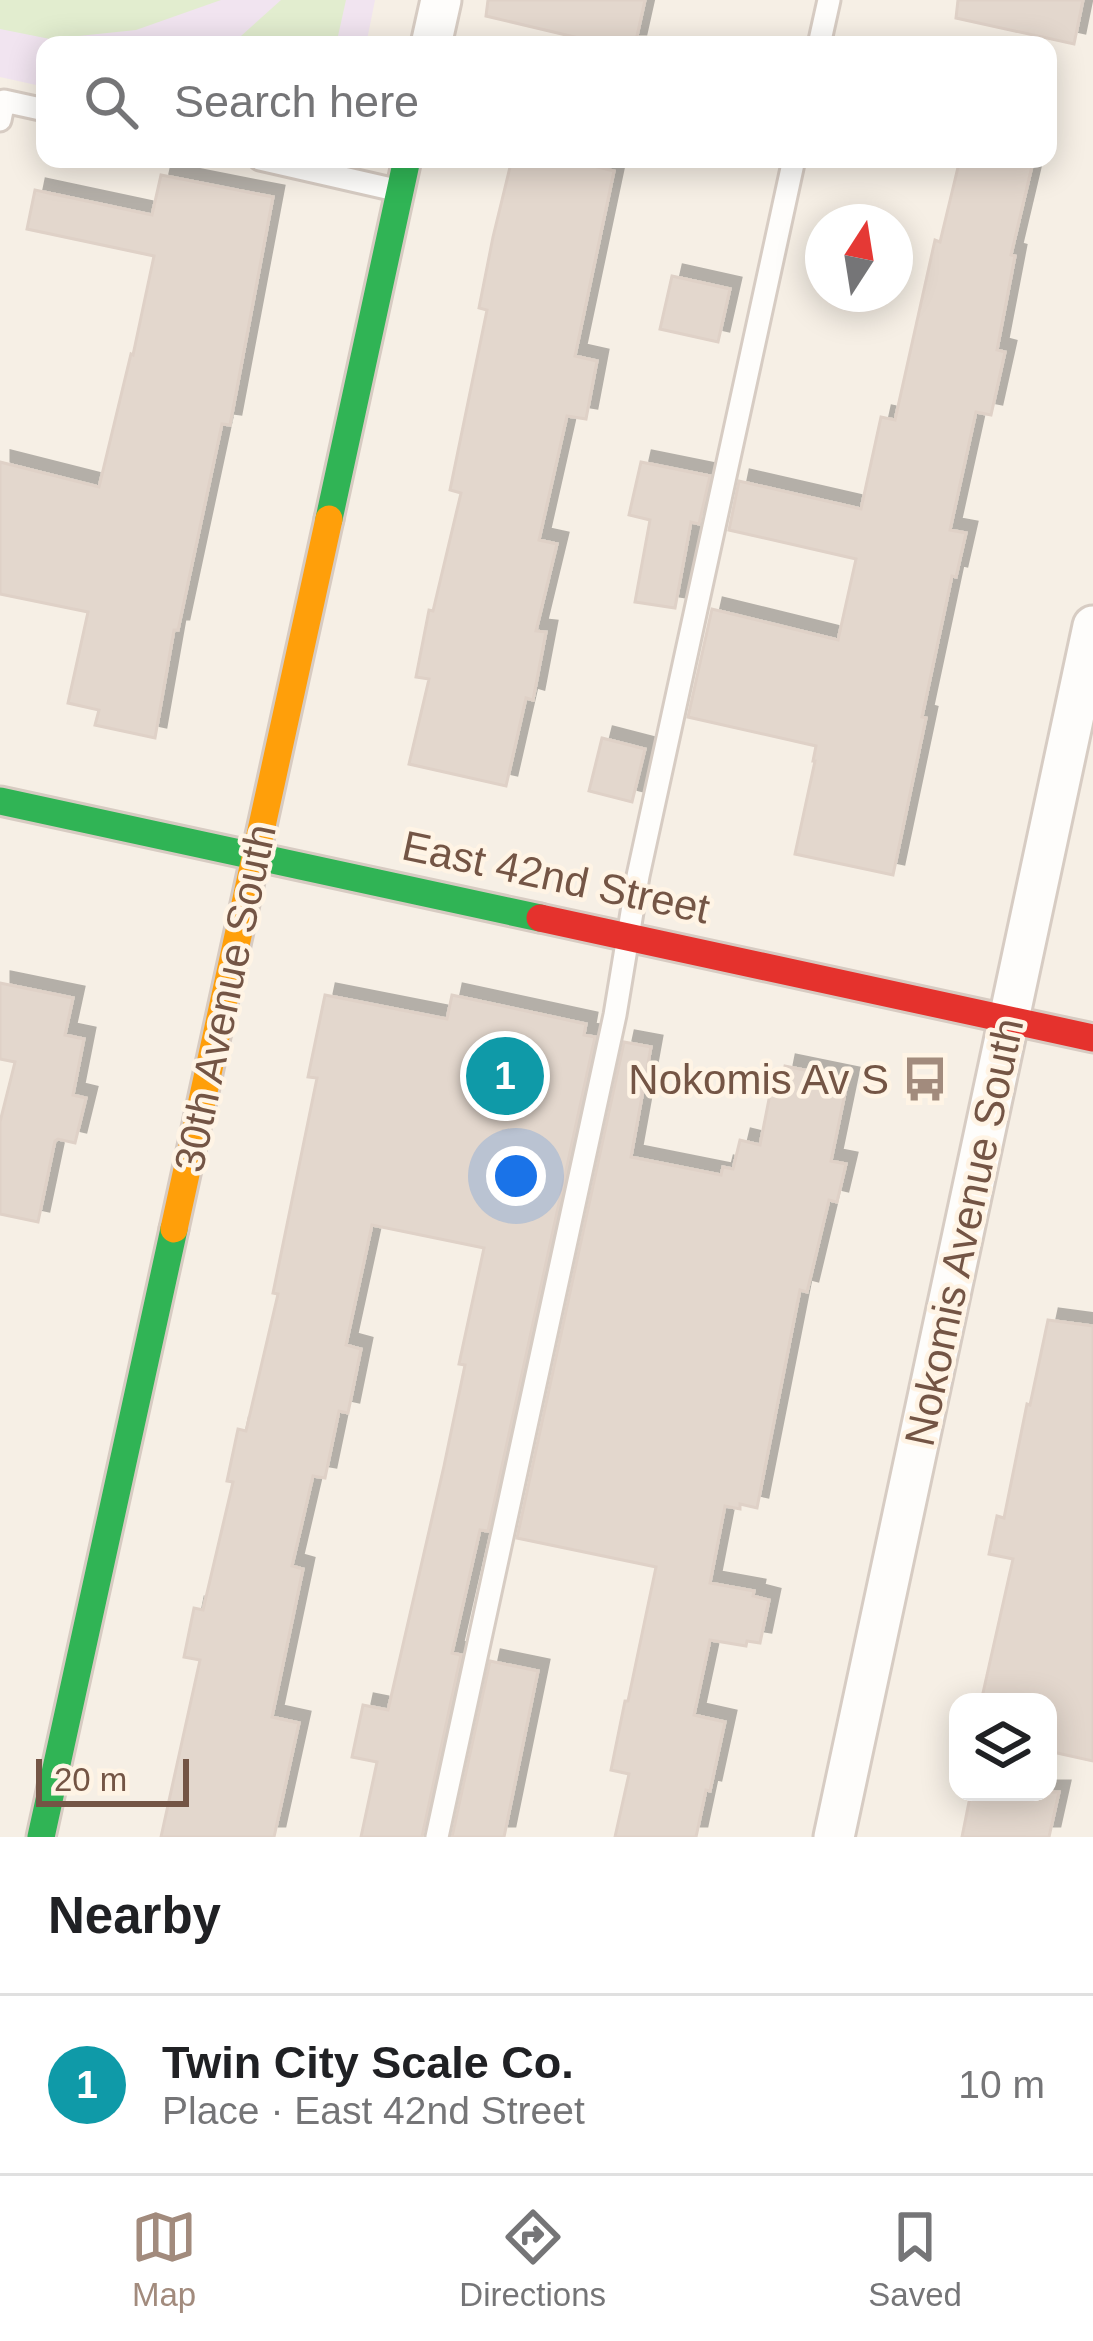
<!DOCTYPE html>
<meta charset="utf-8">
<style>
:root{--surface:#fff;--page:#f2f2f2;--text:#202124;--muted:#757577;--line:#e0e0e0;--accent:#a28b7d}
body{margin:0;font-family:Arial,sans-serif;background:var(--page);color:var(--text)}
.controls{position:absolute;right:36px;bottom:36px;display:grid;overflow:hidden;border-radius:24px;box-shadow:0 6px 30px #0003}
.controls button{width:108px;height:108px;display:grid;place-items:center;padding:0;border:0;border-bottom:3px solid var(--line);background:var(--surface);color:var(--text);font:60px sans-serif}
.compass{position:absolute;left:805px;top:204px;width:108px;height:108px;border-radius:50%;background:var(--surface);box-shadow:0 6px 30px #0003;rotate:12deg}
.scale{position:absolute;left:36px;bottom:30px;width:153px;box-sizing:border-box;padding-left:12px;border:6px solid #745545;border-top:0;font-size:33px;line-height:42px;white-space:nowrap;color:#745545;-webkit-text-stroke:9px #fff4e5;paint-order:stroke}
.you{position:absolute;left:516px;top:1176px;width:42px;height:42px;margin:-30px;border:9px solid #fff;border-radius:50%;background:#1a73e8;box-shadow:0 0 0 18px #1a73e833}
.badge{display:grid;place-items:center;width:78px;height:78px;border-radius:50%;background:var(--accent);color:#fff;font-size:39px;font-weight:700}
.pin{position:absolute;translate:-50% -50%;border:6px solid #fff;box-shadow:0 3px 12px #0006}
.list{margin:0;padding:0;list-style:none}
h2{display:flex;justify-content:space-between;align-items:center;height:156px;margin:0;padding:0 48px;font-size:51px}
h2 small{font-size:39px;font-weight:400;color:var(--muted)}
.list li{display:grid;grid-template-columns:78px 1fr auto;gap:36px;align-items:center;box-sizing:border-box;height:180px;padding:0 48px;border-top:3px solid var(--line)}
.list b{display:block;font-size:45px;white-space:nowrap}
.list p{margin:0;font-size:39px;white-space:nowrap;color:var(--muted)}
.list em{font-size:39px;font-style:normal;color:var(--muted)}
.icon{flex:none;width:66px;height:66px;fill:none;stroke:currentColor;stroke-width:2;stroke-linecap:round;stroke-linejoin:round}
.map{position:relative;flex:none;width:1093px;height:1837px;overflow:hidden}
.search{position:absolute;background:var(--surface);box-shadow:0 6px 30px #0003;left:36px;right:36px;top:36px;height:132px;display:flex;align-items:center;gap:30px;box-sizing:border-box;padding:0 42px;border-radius:24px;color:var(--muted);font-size:45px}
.sheet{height:336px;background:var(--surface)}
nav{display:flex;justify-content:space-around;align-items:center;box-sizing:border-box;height:168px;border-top:3px solid var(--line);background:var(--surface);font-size:33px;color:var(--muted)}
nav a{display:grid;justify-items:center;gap:6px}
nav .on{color:var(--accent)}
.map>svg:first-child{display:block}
.education{fill:#f1e4f0}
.green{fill:#e2edcf}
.building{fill:#e3d7cd;stroke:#dfd1c7;stroke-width:3;filter:url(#shadow)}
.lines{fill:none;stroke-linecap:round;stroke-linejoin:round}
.lane-casing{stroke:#d7ccc3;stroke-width:27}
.street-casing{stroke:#d7ccc3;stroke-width:45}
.fast-casing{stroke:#d7cbc2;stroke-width:33}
.slow-casing{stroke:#d7cbc2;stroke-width:33}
.jam-casing{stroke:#d7cbc2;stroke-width:33}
.lane{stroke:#fefdfb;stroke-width:21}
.street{stroke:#fefdfb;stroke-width:39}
.fast{stroke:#30b455;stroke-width:27}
.slow{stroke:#ff9f0a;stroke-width:27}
.jam{stroke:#e5322d;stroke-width:27}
.labels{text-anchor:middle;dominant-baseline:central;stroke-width:9;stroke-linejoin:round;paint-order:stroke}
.street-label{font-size:42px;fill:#745545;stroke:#fff4e5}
.poi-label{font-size:42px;fill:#745545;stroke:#fff4e5;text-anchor:end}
</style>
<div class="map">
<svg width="1093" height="1837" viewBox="0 0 1093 1837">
<defs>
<filter id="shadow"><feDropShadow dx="11" dy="-11" stdDeviation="0" flood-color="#0004"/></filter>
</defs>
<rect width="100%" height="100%" fill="#f6efe5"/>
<!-- education -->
<path class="education" d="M0 0H375L366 45H45V87L0 77Z"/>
<!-- green -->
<g class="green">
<path d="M0 0H221L136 30 50 39 0 29Z"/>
<path d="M281 0H346L336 45H231Z"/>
</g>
<!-- building -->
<g class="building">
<path d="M488 0H645L635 45H608L486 16Z"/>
<path d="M958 0H1083L1074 44 956 18Z"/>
<path d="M512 159H565L614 171 575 356 597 361 586 419 567 416 539 540 557 544 536 631 546 632 533 700 526 698 506 786 409 764 429 679 416 677 429 610 433 611 461 493 450 490 487 310 479 308 493 237Z"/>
<path d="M960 159H1003L1032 166 1011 255 1015 256 997 350 1005 352 991 415 976 412 950 530 966 533 956 577 952 576 922 717 926 718 893 875 795 854 815 761H813L816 746 688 717 712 609 838 640 856 559 729 530 739 481 861 509 881 417 895 420 935 240 940 242Z"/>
<path d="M161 175 273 197 230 425 222 424 178 630H174L155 738 95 725 99 710 68 703 88 612 0 594V462L99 487 131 354 133 355 154 256 27 229 35 190 152 215Z"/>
<path d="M672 276 730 289 718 342 660 329Z"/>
<path d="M641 462 710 476 699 524 691 522 675 608 635 602 650 520 629 515Z"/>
<path d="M602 738 645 749 632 802 589 791Z"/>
<path d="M0 983 73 998 65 1035 84 1039 73 1095 86 1098 75 1143 58 1139 55 1141 38 1222 0 1214V1122L15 1062 0 1059Z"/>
<path d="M325 995 447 1019 452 995 586 1024 584 1035 595 1037 488 1531 480 1530 452 1653 461 1655 422 1837H361L377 1762 352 1757 363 1705 388 1710 444 1466 465 1365 459 1364 484 1248 372 1225 346 1345 361 1349 348 1413 339 1411 325 1478 313 1476 292 1566 303 1569 272 1717 299 1723 274 1837H161L200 1660 184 1657 194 1608 203 1610 233 1482 227 1481 238 1429 246 1431 278 1294 273 1293 317 1078 308 1077Z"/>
<path d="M624 1042 651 1047 631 1157 721 1175 723 1167 733 1169 740 1140 760 1145 770 1094 779 1096 785 1066 848 1079 831 1161 846 1164 837 1202 829 1200 807 1292 800 1290 757 1508 740 1504V1509L725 1506 710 1583 754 1591 753 1596 769 1600 760 1643 747 1641 746 1646 710 1640 694 1715 725 1722 710 1791 706 1790 696 1837H615L629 1774 611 1770 625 1701H628L656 1567 517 1538Z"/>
<path d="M1048 1320 1093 1326V1761L1048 1751V1702H981L1013 1559 989 1554 997 1516 1004 1518 1027 1404 1030 1405Z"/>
<path d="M490 1661 538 1671 504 1837H452Z"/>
<path d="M971 1792H1059L1049 1837H962Z"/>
</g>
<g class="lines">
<!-- lane casing -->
<g class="lane-casing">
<g id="lane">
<path d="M819 45 829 0"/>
<path d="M0 120 4 101 45 110"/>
<path d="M260 159 400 191"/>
<path d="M437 1837 615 1015 638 876 794 159"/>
</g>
</g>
<!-- street casing -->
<g class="street-casing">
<g id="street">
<path d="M431 45 441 0"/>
<path d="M834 1837 1093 626"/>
</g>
</g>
<!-- fast casing -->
<g class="fast-casing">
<g id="fast">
<path d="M329 519 407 159"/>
<path d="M0 801 540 918"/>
<path d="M41 1837 174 1229"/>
</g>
</g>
<!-- slow casing -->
<g class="slow-casing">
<path id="slow" d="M174 1229 329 519"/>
</g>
<!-- jam casing -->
<g class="jam-casing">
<path id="jam" d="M540 918 1093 1038"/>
</g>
<!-- lane -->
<use href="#lane" class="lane"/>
<!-- street -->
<use href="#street" class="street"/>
<!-- fast -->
<use href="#fast" class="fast"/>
<!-- slow -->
<use href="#slow" class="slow"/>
<!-- jam -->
<use href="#jam" class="jam"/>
</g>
<!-- icons -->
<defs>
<g id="bus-bare" transform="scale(3.6)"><path d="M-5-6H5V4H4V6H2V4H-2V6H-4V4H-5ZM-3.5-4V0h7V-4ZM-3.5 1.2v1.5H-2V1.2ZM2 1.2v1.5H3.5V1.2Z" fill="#a28b7d" stroke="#fff4e5" stroke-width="2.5" paint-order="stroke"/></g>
</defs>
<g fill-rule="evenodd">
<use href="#bus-bare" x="925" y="1079"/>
</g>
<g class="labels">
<!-- street labels -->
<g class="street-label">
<text transform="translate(556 877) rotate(12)">East 42nd Street</text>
<text transform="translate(225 998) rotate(-78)">30th Avenue South</text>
<text transform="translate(964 1232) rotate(-78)">Nokomis Avenue South</text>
</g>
<!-- poi labels -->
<g class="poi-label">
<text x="889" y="1079">Nokomis Av S</text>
</g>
</g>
</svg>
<div class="controls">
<button><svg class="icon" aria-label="layers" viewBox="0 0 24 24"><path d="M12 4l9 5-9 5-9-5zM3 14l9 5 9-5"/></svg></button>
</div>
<svg class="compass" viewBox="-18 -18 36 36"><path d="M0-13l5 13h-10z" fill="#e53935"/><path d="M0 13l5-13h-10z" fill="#757577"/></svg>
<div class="scale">20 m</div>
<div class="you"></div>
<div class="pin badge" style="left:505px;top:1076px;background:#0f9aa8">1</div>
<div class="search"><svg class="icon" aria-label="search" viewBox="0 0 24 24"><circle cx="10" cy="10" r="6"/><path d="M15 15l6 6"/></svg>Search here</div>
</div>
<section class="sheet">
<h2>Nearby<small></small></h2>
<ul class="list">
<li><span class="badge" style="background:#0f9aa8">1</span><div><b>Twin City Scale Co.</b><p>Place · East 42nd Street</p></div><em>10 m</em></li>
</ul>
</section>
<nav>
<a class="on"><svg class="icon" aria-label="map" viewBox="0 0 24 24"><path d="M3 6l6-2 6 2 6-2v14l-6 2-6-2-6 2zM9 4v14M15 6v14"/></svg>Map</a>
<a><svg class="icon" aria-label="directions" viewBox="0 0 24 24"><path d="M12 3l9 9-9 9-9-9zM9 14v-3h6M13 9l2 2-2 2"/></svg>Directions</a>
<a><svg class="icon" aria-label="saved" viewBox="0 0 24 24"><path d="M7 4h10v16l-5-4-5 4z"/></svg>Saved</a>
</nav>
